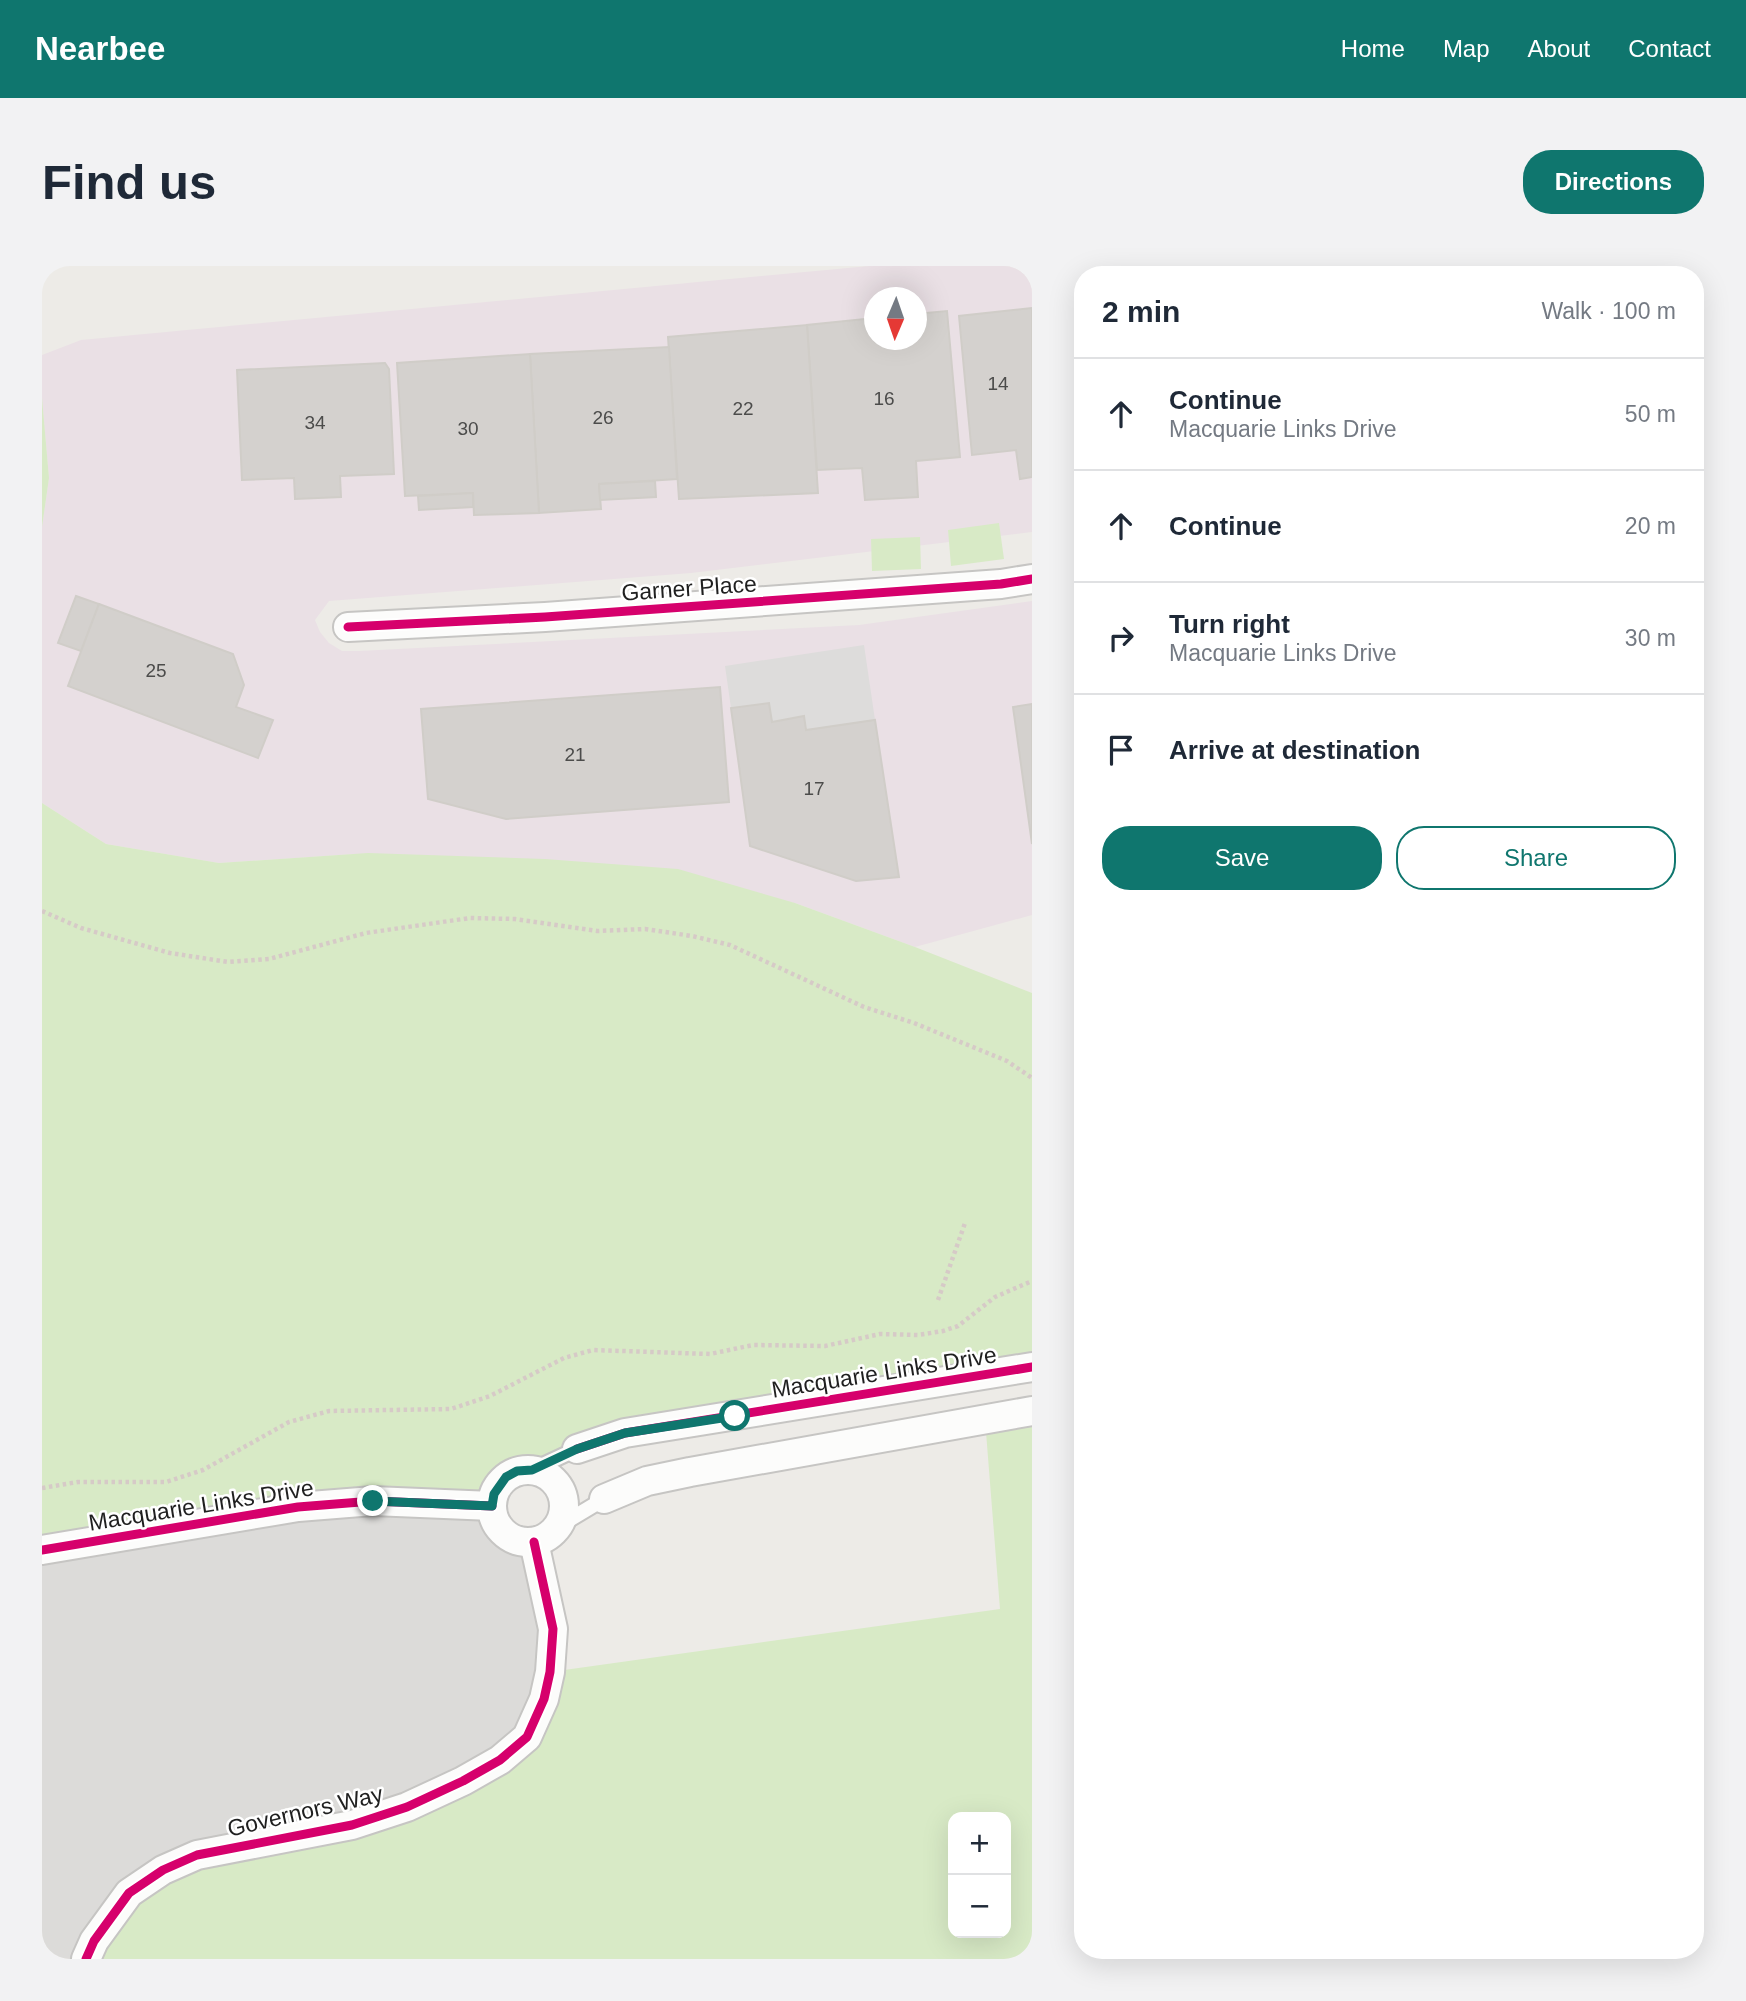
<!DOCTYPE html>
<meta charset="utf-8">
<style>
:root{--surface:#fff;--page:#f2f2f3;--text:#1f2937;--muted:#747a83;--line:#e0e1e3;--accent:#0f766e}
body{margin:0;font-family:Arial,sans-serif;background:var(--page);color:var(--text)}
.controls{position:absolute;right:21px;bottom:21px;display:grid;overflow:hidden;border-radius:14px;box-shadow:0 7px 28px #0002}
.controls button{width:63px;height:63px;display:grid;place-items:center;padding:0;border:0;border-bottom:2px solid var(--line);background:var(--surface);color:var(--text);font:35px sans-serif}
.compass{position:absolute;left:822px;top:21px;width:63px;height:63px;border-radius:50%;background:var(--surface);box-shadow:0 7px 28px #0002;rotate:182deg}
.stop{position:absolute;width:21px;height:21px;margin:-16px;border:5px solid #0f766e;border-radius:50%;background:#fff}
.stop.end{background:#0f766e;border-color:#fff;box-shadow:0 2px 7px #0008}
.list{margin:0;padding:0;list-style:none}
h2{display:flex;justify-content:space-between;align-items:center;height:91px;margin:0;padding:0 28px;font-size:30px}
h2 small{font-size:23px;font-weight:400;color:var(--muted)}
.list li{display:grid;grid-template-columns:46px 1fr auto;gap:21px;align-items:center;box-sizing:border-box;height:112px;padding:0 28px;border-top:2px solid var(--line)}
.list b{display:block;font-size:26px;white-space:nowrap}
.list p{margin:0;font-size:23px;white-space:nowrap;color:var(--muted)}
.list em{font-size:23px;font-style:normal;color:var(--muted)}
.actions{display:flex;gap:14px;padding:21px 28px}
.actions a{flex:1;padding:16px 0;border:2px solid var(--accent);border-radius:28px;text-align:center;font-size:24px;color:var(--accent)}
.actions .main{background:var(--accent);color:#fff}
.icon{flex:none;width:38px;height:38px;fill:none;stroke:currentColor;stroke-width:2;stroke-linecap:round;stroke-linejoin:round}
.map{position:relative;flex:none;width:990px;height:1693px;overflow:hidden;border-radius:28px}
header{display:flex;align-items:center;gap:42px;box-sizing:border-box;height:98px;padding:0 35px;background:var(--accent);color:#fff}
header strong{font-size:33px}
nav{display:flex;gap:38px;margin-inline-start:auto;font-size:24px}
.intro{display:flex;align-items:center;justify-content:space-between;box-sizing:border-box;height:168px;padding:0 42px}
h1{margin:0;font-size:49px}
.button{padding:18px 32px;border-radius:28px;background:var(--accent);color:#fff;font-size:24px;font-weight:700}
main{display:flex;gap:42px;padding:0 42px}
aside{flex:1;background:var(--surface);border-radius:28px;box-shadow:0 7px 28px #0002}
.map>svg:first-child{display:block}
.residential{fill:#dcdbd9}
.industrial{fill:#eae0e5;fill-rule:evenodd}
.grass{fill:#d8eac6;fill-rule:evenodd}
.parking{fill:#dddcdb}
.building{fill:#d4d1ce;stroke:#d0cdc8;stroke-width:2}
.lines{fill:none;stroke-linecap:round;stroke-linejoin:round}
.service-casing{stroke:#c6c5c3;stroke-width:18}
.minor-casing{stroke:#c6c5c3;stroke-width:32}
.path{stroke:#d6cac7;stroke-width:4.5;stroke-dasharray:3.5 3.5;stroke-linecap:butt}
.service{stroke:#fcfcfb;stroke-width:14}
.minor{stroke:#fcfcfb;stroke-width:28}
.cycleway-casing{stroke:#fff;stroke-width:13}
.cycleway{stroke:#d6006c;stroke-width:9}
.route{stroke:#0f766e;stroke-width:9}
.labels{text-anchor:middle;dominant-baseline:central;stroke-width:5;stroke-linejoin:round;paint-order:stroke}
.number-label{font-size:19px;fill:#4c4c4b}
.street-label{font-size:23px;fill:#1f1f1f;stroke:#fff}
</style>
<header>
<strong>Nearbee</strong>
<nav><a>Home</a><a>Map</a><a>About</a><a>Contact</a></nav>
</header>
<div class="intro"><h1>Find us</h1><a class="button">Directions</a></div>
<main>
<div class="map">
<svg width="990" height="1693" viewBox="0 0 990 1693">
<rect width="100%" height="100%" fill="#edebe7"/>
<!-- residential -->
<path class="residential" d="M330 1234 451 1250 462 1267 481 1276 511 1363 485 1471 44 1693H0V1282Z"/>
<!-- industrial -->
<path class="industrial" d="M827 0H990V266L649 307 287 335 273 354 278 366 287 377 300 385H317L817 359 990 335V649L873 681 753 637 313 588 177 597 64 578 0 537V261L7 212 0 132V89L39 74ZM832 32H874V74H832Z"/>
<!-- grass -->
<g class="grass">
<path d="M0 132 7 212 0 261Z"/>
<path d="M957 257 962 293 909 300 906 264Z"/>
<path d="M878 271 879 303 830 305 829 273Z"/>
<path d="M0 537 64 578 177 597 326 587 503 593 636 603 753 637 873 681 990 727V1102L593 1165 489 1205 462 1209 451 1237 330 1234 0 1282Z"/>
<path d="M990 1150V1693H45L86 1624 365 1541 485 1471 508 1406 958 1343 944 1166ZM911 1551H964V1667H911Z"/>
</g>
<!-- parking -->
<path class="parking" d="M822 379 833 454 764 464 761 451 730 456 726 437 689 442 683 400Z"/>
<!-- building -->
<g class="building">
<path d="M990 42V211L978 213 974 184 930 189 917 50Z"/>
<path d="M905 45 918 191 874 195 876 231 823 234 820 202 775 204 765 59 832 52V74H874V48Z"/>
<path d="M765 59 776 227 637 233 626 71Z"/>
<path d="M627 81 635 213 557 218 559 243 497 247 488 88Z"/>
<path d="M488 88 497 247 432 249 431 227 363 230 355 97Z"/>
<path d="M343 97 347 103 352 208 298 210 299 231 253 233 252 212 200 214 195 104Z"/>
<path d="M613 215 614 231 558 234 557 218Z"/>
<path d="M431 227V241L377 244 376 230Z"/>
<path d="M34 330 57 338 39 385 16 377Z"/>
<path d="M57 338 191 388 202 419 194 441 231 454 216 492 26 420Z"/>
<path d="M678 421 687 536 464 553 386 533 379 443Z"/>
<path d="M727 437 730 456 762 450 764 464 833 454 857 611 814 615 708 580 689 442Z"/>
<path d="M990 438V578L971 441Z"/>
</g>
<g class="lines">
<!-- service casing -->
<g class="service-casing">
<g id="service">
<path d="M490 1204 535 1183"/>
<path d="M517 1260 562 1233"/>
</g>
</g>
<!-- minor casing -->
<g class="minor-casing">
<g id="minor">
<path d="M306 361 503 351 959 318 990 313"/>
<path d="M535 1183 583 1167 990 1101"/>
<circle cx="486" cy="1240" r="36"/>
<path d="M562 1233 605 1215 648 1206 990 1145"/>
<path d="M0 1284 256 1241 331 1235 450 1240"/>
<path d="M44 1693 52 1675 87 1627 121 1604 155 1589 310 1559 365 1541 421 1515 458 1494 485 1471 502 1433 508 1406 511 1363 492 1276"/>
</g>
</g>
<!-- path -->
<g class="path">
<path d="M0 645 39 662 128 687 186 696 227 693 324 667 428 652 473 653 555 665 603 663 650 670 688 679 822 741 872 757 965 795 990 812"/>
<path d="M896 1034 923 957"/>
<path d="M0 1222 36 1216H124L161 1204 247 1156 287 1145 409 1143 448 1130 522 1092 551 1084 668 1088 711 1079 783 1080 838 1068 876 1069 901 1065 916 1060 953 1031 990 1015"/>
</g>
<!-- service -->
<use href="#service" class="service"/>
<!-- minor -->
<use href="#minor" class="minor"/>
<!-- cycleway casing -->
<g class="cycleway-casing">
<g id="cycleway">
<path d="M306 361 503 351 959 318 990 313"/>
<path d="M535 1183 583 1167 990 1101"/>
<path d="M0 1284 256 1241 331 1235 450 1240"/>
<path d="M44 1693 52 1675 87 1627 121 1604 155 1589 310 1559 365 1541 421 1515 458 1494 485 1471 502 1433 508 1406 511 1363 492 1276"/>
</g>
</g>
<!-- cycleway -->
<use href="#cycleway" class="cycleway"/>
</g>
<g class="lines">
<!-- route -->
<path class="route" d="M331 1235 450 1240 452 1228 464 1211 475 1205 490 1204 535 1183 583 1167 693 1150"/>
</g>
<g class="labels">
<!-- number labels -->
<g class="number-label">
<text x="956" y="117">14</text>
<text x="842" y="132">16</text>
<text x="701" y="142">22</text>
<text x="561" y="151">26</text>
<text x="273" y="156">34</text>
<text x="426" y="162">30</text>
<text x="114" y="404">25</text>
<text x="533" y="488">21</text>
<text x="772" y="522">17</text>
</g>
<!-- street labels -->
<g class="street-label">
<text transform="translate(647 322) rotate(-4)">Garner Place</text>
<text transform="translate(842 1106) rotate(-9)">Macquarie Links Drive</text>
<text transform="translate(159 1239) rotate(-9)">Macquarie Links Drive</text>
<text transform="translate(263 1545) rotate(-13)">Governors Way</text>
</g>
</g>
</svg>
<div class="controls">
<button>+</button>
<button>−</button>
</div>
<svg class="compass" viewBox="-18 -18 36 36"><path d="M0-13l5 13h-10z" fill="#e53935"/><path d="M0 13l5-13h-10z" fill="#747a83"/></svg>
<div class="stop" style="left:693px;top:1150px"></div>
<div class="stop end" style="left:331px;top:1235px"></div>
</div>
<aside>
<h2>2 min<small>Walk · 100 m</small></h2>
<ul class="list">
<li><svg class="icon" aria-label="ahead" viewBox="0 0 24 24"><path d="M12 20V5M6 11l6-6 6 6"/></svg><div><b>Continue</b><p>Macquarie Links Drive</p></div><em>50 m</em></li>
<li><svg class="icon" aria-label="ahead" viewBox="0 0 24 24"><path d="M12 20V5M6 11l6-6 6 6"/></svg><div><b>Continue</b></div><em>20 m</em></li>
<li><svg class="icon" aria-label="right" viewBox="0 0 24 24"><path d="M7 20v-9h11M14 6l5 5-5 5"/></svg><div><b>Turn right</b><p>Macquarie Links Drive</p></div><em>30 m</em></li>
<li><svg class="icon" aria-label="arrive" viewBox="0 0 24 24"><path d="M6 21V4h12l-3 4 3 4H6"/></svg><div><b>Arrive at destination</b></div></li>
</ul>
<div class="actions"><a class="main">Save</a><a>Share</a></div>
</aside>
</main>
